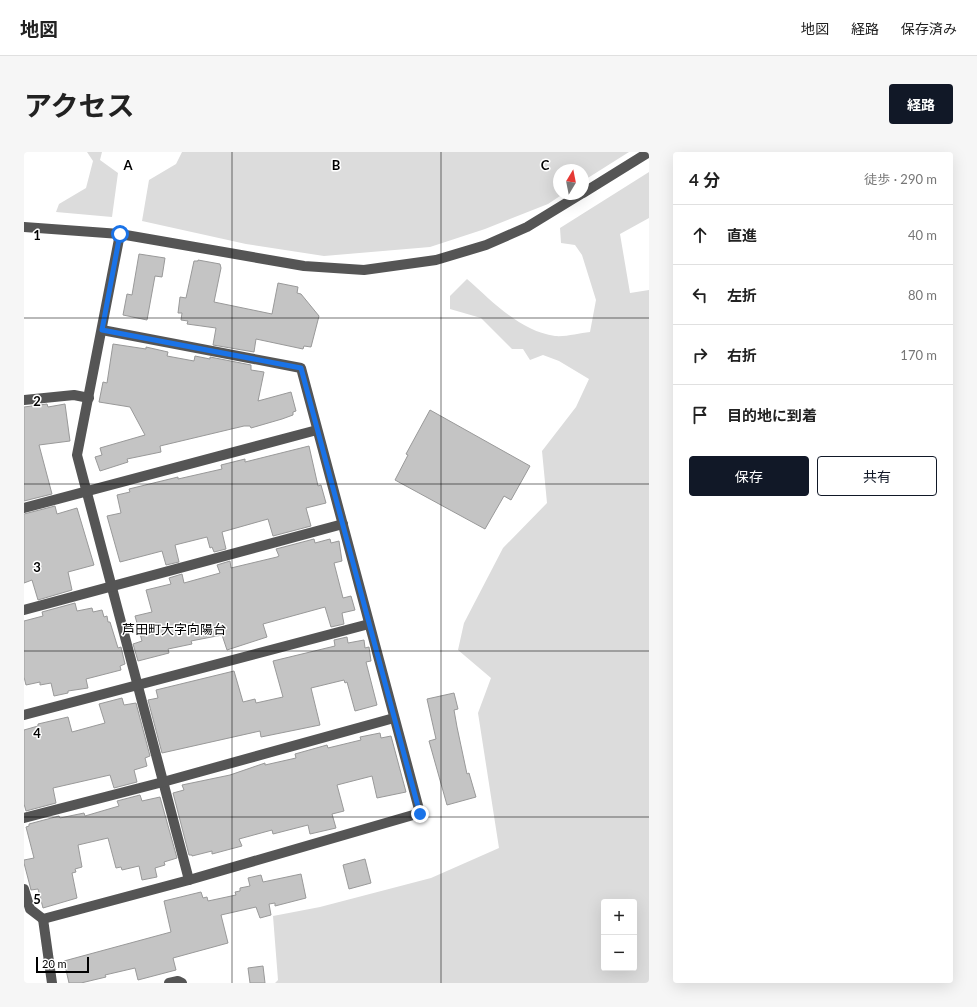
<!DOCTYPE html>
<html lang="ja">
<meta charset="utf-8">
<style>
:root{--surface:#fff;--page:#f6f6f6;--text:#222;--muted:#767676;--line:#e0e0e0;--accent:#111827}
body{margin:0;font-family:Lato,"Noto Sans JP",sans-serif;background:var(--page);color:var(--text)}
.controls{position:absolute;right:12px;bottom:12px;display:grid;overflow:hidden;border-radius:4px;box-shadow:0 4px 16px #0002}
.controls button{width:36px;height:36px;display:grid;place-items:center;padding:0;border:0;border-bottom:1px solid var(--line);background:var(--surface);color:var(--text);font:20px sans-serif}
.compass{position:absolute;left:529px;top:12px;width:36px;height:36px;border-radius:50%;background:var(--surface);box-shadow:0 4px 16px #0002;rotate:10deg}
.scale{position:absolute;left:12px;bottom:10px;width:53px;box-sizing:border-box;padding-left:4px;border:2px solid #000;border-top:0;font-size:11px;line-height:14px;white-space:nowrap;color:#000;-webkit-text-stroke:3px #fff;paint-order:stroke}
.stop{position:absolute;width:12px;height:12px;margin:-9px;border:3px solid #1a73e8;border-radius:50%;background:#fff}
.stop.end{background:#1a73e8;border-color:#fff;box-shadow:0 1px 4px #0008}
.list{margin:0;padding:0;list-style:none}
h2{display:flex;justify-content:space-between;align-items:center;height:52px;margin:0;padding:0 16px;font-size:17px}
h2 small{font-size:13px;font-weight:400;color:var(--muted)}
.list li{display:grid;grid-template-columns:26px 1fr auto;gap:12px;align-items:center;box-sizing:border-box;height:60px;padding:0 16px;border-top:1px solid var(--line)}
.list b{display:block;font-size:15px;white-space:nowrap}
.list em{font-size:13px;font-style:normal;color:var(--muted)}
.actions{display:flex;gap:8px;padding:12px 16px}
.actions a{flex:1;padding:9px 0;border:1px solid var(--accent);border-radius:4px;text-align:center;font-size:14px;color:var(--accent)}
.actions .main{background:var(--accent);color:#fff}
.icon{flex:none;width:22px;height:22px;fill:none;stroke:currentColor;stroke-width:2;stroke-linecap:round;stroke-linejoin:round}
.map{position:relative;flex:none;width:625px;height:831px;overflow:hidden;border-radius:4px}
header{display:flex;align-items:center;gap:24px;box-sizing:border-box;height:56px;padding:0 20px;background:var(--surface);border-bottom:1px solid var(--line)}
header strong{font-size:19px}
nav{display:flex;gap:22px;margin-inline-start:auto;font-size:14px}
.intro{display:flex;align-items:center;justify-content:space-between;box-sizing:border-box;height:96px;padding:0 24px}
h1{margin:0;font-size:28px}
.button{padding:10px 18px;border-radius:4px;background:var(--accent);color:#fff;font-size:14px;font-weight:700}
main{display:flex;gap:24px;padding:0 24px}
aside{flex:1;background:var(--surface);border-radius:4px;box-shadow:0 4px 16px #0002}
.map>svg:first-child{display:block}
.green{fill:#dcdcdc;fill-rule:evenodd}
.building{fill:#c4c4c4;stroke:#999}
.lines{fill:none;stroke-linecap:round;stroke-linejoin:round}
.minor{stroke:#555;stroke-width:10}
.route{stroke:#1a73e8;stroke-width:5}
.grid{fill:none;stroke:#000;stroke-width:1;stroke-opacity:0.55}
.labels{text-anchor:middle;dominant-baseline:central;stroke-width:3;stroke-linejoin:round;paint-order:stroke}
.quarter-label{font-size:13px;fill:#000;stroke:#fff}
.grid-label{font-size:13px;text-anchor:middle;font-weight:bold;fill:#000;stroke:#fff;stroke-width:3;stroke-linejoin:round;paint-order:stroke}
</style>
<header>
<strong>地図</strong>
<nav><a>地図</a><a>経路</a><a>保存済み</a></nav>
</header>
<div class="intro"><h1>アクセス</h1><a class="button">経路</a></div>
<main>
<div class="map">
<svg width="625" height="831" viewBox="0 0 625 831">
<rect width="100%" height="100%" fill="#fff"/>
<!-- green -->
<g class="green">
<path d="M63 0H78L76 8 94 21 88 65 32 60 35 52 62 36 69 9Z"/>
<path d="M158 0H605L559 29V18H535V42H539L524 52 461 77 406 95 300 104 222 92 118 69 125 28 152 12Z"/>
<path d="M625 20V66L596 82 606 141 625 138V831H251L254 828 249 764 296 755 407 726 475 696 454 561 467 526 434 498 440 471 479 396 523 351 518 299 552 255 565 227 535 209 519 203 506 208 499 197H488L457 166 426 157V144L443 127C469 150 496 179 531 184 542 185 555 181 566 180L572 148 558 103 551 93 537 91 536 76ZM580 750H610V816H580Z"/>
</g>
<!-- building -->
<g class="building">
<path d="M115 102 141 106 138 125 131 124 123 168 99 163 103 142 108 143Z"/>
<path d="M174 108 196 112 197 116 190 150 248 162 254 131 274 135 273 141 277 142 295 164 287 195 280 194 279 197 232 187 230 200 189 193 192 176 163 172 164 169 157 168 158 161H154L156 145 162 146 170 109H174Z"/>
<path d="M89 192 122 197V195L144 200 143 204 170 209 171 204 186 207V205L227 213V218L240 220 234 249 267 240 272 259 269 260V263L258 267 227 276 226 274H220L136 294 137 300 103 307 104 310 76 319 71 305 78 303 76 296 121 283 106 255 75 250 79 230 83 231Z"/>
<path d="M23 252 24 255 41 252 46 289 15 293 28 342 0 349V255Z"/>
<path d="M406 258 506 314 487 348 480 344 461 377 371 328 384 303 382 302Z"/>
<path d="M285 294 294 334 297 333 302 351 282 356 287 374 249 384 244 367 198 380 202 397 190 400 188 395 186 396 183 385 151 393 155 410 142 413 138 399 96 410 83 364 97 361 93 343 106 340 105 337 154 325V327L198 317 197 313 221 307V310Z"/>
<path d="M31 354 33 362 53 356 70 413 44 420 48 438 14 448 8 428 0 431V362Z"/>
<path d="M290 387 291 391 306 387 307 391 315 389 318 409 310 411 319 446 327 444 331 458 318 461 320 472 307 475 301 455 239 472 243 485 203 498 198 483 167 489 168 492 144 497 145 501 114 509 109 492 118 489 111 464 128 460 122 438 147 432 145 426 158 422 160 431 196 421 193 413 206 409 207 416 253 405 255 404 252 397Z"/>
<path d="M51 451 53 459 68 456 69 460 78 458 80 465 83 464 84 470H86L94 496 97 495 101 512 96 514 97 518 62 527 64 536 44 539V541L30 544 27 531 16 533V530L2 533 0 525V469L19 464 18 460Z"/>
<path d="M323 485 324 491 340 488 341 496 345 495 347 509 342 510 353 553 331 559 323 530 321 531 320 528 287 536 296 573 237 585 236 579 138 601 124 548 134 546 132 538 210 519 219 550 231 547 232 551 259 545 249 509 311 494 310 488Z"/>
<path d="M430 541 434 557 430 558 433 575 443 622 445 621 452 645 423 653 405 589 412 587 403 547Z"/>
<path d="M98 546 100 553 112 551 126 604 121 606 123 614 110 618 113 630 90 636 86 623 29 636 32 651 2 659 0 652V578L14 574V572L44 565 48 580 81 571 75 552Z"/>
<path d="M356 581 357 586 367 584 382 640 353 646 348 624 313 633 320 659 308 662 312 676 286 682 284 673 249 682 248 678 215 687 218 694 188 702V699L168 704V703H165L149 641 160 638 158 633 206 623 241 611V613L272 606 271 602 303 593 304 596 337 588 336 585Z"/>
<path d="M116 643 118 649 136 645 153 706 140 710 141 713 131 716 133 725 118 728 115 714 98 718 97 715 92 716 84 686 54 693 58 715 51 717 52 720 48 721 53 746 19 756 14 737 7 738 0 711V708L10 706 2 675 5 674V672L35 664 36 666 60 661 61 664 95 654 93 649Z"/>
<path d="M341 707 347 731 325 737 319 713Z"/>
<path d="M277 722 282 746 251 754V751L245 752 247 763 236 766 232 755 197 763 204 791 149 806 152 818 114 828 111 816 81 823 82 825 57 831H45L40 809 147 780 140 749 177 740 179 746 183 745 184 749 212 743 211 740 216 739V736L226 734 224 726 237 723 239 730Z"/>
<path d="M239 814 241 831H226L224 816Z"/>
</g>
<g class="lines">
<!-- minor -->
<g class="minor">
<path d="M559 41 625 0"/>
<path d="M0 75 96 82 280 114 340 118 412 108 462 93 503 75 557 42"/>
<path d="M96 82 53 303 165 728"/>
<path d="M0 248 50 243 65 246"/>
<path d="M0 356 293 278"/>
<path d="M0 458 319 372"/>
<path d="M0 563 345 472"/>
<path d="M0 666 139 630 370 566"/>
<path d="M0 737 6 757 19 767 165 728 396 661 277 216 78 178"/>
<path d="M19 767 28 831"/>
<path d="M145 831 154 829 158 831"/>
</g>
</g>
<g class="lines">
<!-- route -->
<path class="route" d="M96 82 78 178 277 216 396 662"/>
</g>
<!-- grid -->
<path class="grid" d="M208 0V831M417 0V831M0 166H625M0 332H625M0 499H625M0 665H625"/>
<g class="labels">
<!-- quarter labels -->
<g class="quarter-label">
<text x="150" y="477">芦田町大字向陽台</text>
</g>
</g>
<g class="grid-label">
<text x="104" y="18">A</text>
<text x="312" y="18">B</text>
<text x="521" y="18">C</text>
<text x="13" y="88">1</text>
<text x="13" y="254">2</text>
<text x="13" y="420">3</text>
<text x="13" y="586">4</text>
<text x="13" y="752">5</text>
</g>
</svg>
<div class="controls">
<button>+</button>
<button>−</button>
</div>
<svg class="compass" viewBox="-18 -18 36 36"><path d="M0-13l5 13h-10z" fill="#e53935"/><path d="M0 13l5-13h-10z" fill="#767676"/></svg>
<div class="scale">20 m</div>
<div class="stop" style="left:96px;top:82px"></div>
<div class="stop end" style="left:396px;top:662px"></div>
</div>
<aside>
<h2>4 分<small>徒歩 · 290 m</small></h2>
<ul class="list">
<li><svg class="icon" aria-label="ahead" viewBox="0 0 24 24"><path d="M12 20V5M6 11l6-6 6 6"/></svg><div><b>直進</b></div><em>40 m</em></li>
<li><svg class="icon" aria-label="left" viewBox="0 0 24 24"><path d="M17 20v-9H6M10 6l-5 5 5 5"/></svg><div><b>左折</b></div><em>80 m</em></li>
<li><svg class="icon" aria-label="right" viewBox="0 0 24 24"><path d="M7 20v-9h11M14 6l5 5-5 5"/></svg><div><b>右折</b></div><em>170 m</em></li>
<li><svg class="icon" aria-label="arrive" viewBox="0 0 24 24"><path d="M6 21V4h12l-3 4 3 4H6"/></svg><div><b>目的地に到着</b></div></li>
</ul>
<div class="actions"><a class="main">保存</a><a>共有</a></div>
</aside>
</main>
